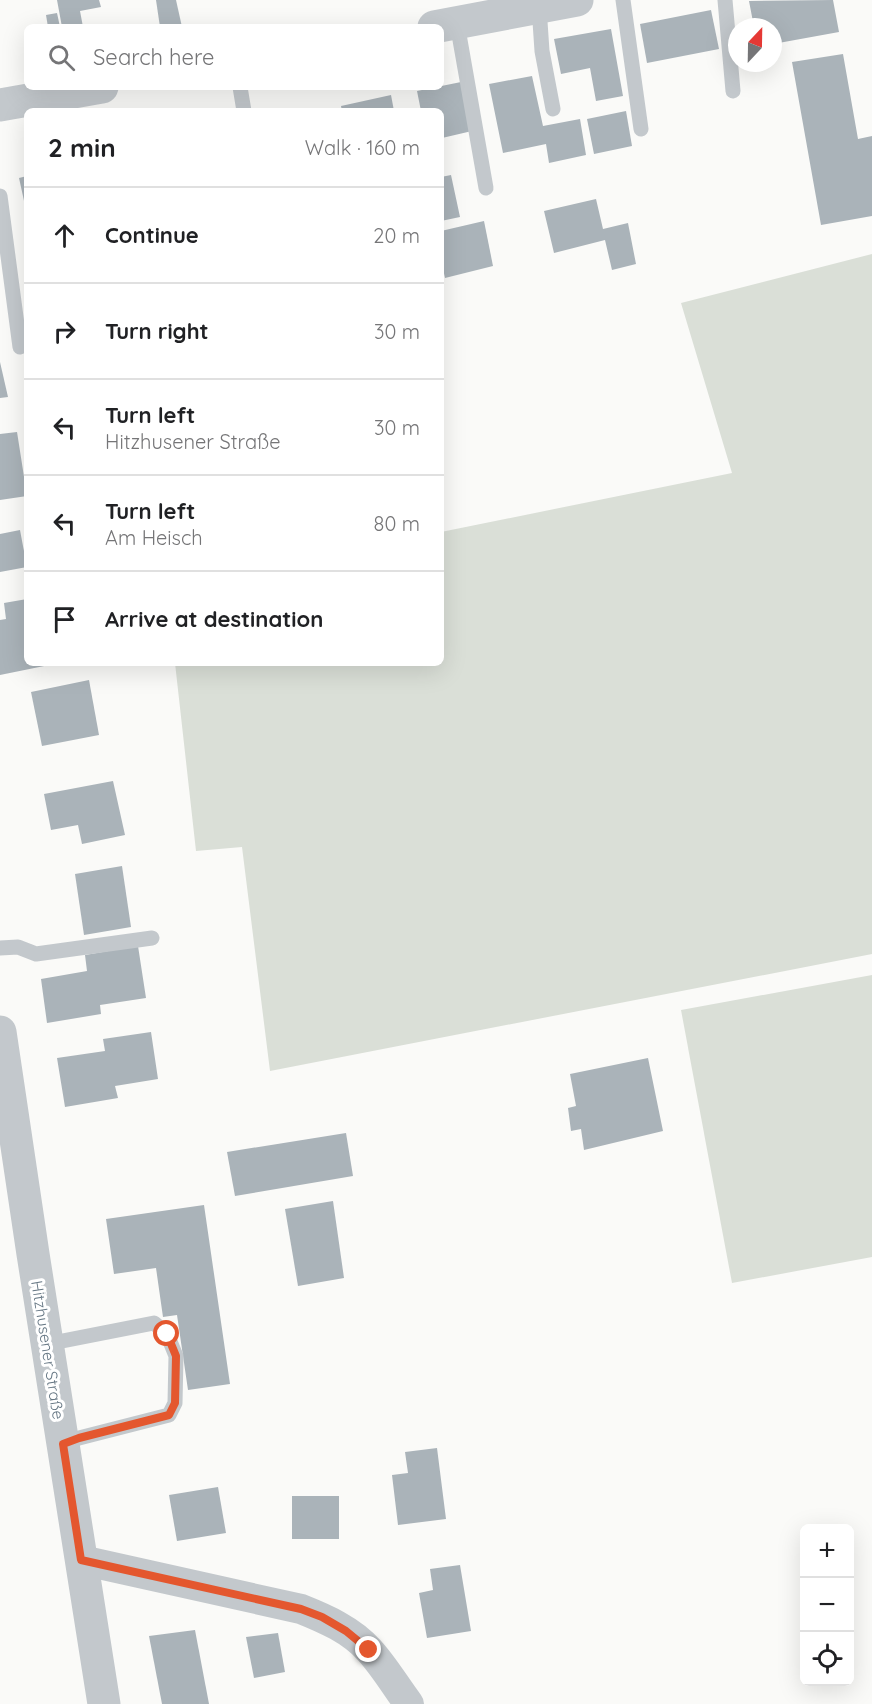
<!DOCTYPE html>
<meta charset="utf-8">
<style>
:root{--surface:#fff;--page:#f2f2f2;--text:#202124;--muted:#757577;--line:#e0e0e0}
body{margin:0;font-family:Quicksand,sans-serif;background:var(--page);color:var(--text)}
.controls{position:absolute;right:18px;bottom:18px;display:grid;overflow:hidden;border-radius:9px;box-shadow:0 6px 24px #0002}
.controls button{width:54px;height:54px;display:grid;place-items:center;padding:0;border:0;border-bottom:2px solid var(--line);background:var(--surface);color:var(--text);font:30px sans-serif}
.compass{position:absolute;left:728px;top:18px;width:54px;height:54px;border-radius:50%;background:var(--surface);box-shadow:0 6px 24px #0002;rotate:22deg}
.stop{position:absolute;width:18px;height:18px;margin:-14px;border:4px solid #e4572e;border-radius:50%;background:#fff}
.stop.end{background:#e4572e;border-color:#fff;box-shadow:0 2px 6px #0008}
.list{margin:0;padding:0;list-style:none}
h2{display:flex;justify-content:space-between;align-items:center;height:78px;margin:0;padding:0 24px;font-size:26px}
h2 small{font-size:20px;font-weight:400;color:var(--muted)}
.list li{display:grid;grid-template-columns:39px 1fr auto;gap:18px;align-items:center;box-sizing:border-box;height:96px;padding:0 24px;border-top:2px solid var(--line)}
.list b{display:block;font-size:22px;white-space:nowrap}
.list p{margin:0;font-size:20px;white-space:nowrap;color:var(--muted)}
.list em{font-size:20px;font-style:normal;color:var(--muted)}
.icon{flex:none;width:33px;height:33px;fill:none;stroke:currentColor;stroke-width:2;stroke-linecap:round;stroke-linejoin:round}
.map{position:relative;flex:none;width:872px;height:1704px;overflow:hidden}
.search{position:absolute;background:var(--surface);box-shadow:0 6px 24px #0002;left:24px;top:24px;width:420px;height:66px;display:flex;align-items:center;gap:15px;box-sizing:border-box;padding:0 21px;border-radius:9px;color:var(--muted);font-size:22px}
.panel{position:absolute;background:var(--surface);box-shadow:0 6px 24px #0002;left:24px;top:108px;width:420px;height:558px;border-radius:9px}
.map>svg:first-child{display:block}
.green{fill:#dadfd7}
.building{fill:#aab3b9}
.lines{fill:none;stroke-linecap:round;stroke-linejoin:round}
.service{stroke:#c3c8cc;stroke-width:15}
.minor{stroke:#c3c8cc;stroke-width:30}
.tertiary{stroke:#c3c8cc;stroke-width:33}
.route{stroke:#e4572e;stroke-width:8}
.labels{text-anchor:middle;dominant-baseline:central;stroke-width:6;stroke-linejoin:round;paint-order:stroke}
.street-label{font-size:16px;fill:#657683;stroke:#fff}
</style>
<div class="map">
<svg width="872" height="1704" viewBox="0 0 872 1704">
<rect width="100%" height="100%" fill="#fafaf8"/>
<!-- green -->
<g class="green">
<path d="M872 254V954L270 1071 242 847 196 851 175 663H441V532L732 473 681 303Z"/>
<path d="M872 975V1257L732 1283 681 1010Z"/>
</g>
<!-- building -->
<g class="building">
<path d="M57 0H99L101 7 80 11 83 27H62Z"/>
<path d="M156 0H176L182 27H160Z"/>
<path d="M833 0 839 32 773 44V27H754L749 1Z"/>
<path d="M711 10 719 49 647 63 640 24Z"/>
<path d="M57 13 60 27H48L46 15Z"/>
<path d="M611 29 623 96 596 101 590 68 561 74 554 39Z"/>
<path d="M843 54 858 139 872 136V216L821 225 792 62Z"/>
<path d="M532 76 543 126 580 119 586 155 549 163 546 144 503 153 489 84Z"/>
<path d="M461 82 472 131 442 138 441 111H421L417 91Z"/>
<path d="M391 95 394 111H342L341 106Z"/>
<path d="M626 111 632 146 594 154 587 119Z"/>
<path d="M451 175 460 217 441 221V177Z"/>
<path d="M27 176V210H26L19 178Z"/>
<path d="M596 199 603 229 628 223 636 264 612 270 605 240 554 253 544 211Z"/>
<path d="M484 221 493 266 445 278 441 260V231Z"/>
<path d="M0 362 8 397 0 398Z"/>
<path d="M17 432 27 496 0 500V434Z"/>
<path d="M20 530 27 567 0 572V534Z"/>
<path d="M27 599V663L54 664 0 675V620L6 619 4 603Z"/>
<path d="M89 680 99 735 42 746 31 692Z"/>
<path d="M113 781 125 835 82 844 78 825 51 830 44 794Z"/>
<path d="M122 866 131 927 84 935 75 874Z"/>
<path d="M138 946 146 998 100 1005 101 1014 47 1023 41 979 87 971 85 955Z"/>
<path d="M151 1032 158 1079 115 1086 118 1098 65 1107 57 1058 105 1051 103 1039Z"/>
<path d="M648 1058 663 1131 584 1150 581 1129 571 1131 568 1108 576 1106 570 1074Z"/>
<path d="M346 1133 353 1176 235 1196 227 1152Z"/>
<path d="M333 1201 344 1278 298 1286 285 1209Z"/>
<path d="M204 1205 230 1384 188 1390 177 1315 163 1317 156 1268 114 1274 106 1219Z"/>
<path d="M437 1448 446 1519 398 1525 392 1475 408 1473 405 1452Z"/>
<path d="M218 1487 226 1533 177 1541 169 1495Z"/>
<rect x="292" y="1496" width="47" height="43"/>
<path d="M460 1565 471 1631 427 1638 419 1593 433 1590 430 1569Z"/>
<path d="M195 1630 209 1704H162L149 1636Z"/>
<path d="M278 1633 285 1672 254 1678 246 1637Z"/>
</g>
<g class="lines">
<!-- service -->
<g class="service">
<path d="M623 0 641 129"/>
<path d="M725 0 733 91"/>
<path d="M539 7 542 51 553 109"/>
<path d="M457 23 486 188"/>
<path d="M240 87 244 111"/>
<path d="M0 196 20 347"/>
<path d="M0 948 18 947 36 954 152 938"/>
<path d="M47 1344 154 1323 167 1334 176 1356 175 1403 169 1415 79 1438 63 1444"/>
</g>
<!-- minor -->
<path class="minor" d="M81 1560 301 1609C326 1619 351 1630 369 1650 384 1666 396 1687 409 1704"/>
<!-- tertiary -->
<g class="tertiary">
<path d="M434 27 577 0"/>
<path d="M0 105 102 87"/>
<path d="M0 1032 33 1254 104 1704"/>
</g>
</g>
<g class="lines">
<!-- route -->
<path class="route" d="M167 1334 176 1356 175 1403 169 1415 79 1438 63 1444 81 1560 301 1609 322 1617 346 1631 369 1650"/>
</g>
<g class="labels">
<!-- street labels -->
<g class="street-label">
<text transform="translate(48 1350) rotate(81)">Hitzhusener Straße</text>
</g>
</g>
</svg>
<div class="controls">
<button>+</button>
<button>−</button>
<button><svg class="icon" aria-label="locate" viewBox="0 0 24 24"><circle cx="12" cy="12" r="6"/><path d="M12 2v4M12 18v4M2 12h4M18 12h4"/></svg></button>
</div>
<svg class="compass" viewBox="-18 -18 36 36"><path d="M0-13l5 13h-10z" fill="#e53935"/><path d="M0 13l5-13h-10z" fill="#757577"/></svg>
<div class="stop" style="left:167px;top:1334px"></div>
<div class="stop end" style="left:369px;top:1650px"></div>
<div class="search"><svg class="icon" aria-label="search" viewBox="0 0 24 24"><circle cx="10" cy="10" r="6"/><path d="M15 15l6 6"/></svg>Search here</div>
<section class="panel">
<h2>2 min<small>Walk · 160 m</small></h2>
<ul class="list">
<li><svg class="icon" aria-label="ahead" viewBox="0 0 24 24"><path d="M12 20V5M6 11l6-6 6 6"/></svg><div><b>Continue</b></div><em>20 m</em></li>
<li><svg class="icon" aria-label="right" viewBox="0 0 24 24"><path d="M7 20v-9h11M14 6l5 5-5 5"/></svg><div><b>Turn right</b></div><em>30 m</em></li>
<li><svg class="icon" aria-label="left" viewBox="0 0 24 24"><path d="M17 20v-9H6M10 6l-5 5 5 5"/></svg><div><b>Turn left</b><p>Hitzhusener Straße</p></div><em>30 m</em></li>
<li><svg class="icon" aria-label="left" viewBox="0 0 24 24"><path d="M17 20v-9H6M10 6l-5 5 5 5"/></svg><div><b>Turn left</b><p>Am Heisch</p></div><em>80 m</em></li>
<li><svg class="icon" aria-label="arrive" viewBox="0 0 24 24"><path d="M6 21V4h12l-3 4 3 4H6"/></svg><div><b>Arrive at destination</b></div></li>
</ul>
</section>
</div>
